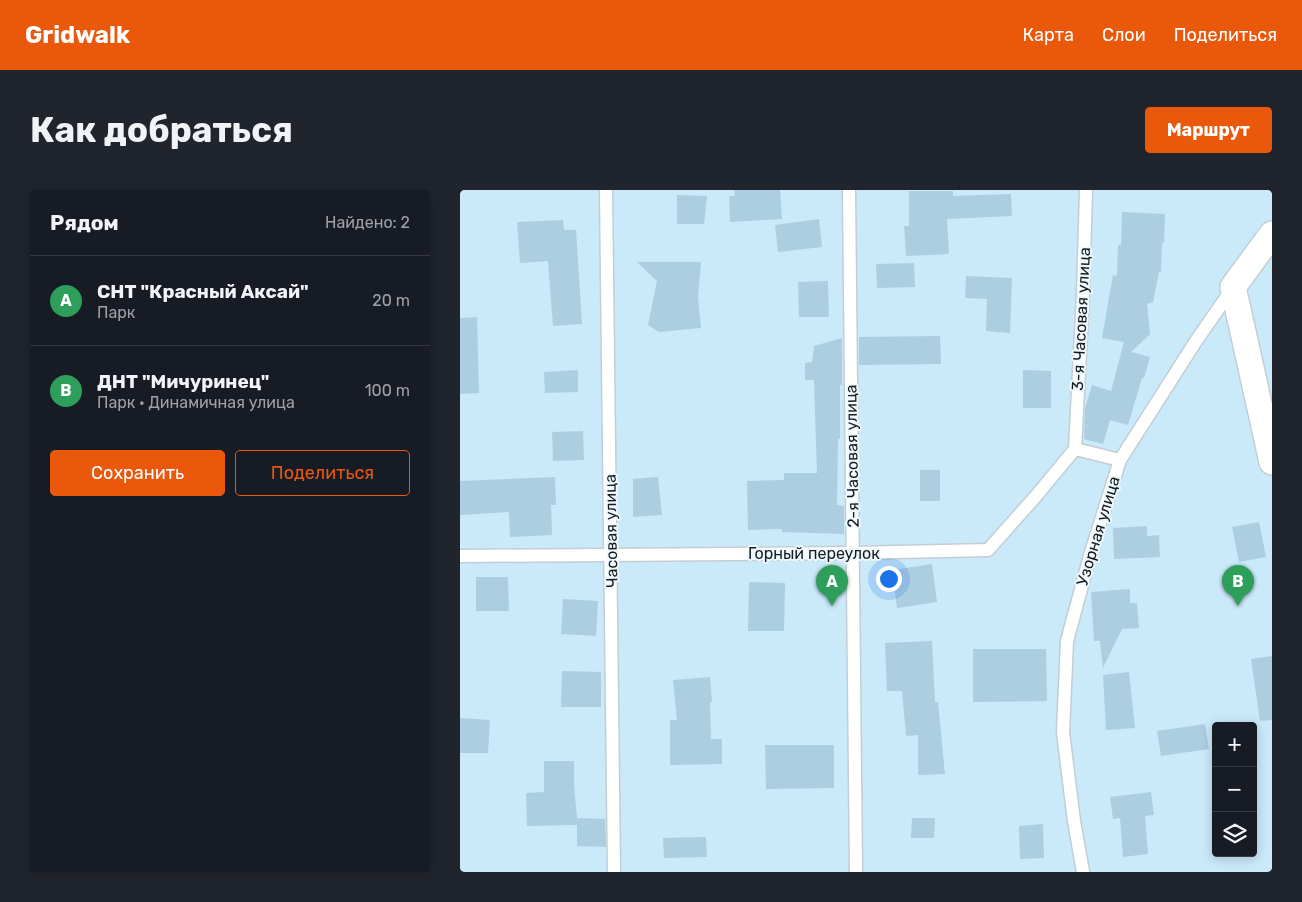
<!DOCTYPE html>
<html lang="ru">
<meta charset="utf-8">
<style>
:root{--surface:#171b24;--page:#20242c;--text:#f1f3f6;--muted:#9ea1a6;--line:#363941;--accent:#ea580c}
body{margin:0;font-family:Rubik,sans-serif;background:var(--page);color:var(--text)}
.controls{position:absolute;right:15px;bottom:15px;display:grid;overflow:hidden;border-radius:5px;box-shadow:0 2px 12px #0003}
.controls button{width:45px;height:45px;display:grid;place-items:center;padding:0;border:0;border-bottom:1px solid var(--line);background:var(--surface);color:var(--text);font:25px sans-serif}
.you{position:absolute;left:428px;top:388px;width:18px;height:18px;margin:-12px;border:4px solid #fff;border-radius:50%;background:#1a73e8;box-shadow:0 0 0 8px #1a73e833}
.badge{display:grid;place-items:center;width:32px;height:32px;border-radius:50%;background:var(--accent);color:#fff;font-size:16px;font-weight:700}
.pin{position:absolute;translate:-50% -41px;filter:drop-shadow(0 1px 2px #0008)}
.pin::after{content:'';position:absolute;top:26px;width:18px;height:15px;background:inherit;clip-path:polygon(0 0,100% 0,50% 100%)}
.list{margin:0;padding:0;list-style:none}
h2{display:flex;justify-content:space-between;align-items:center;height:65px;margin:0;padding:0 20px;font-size:21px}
h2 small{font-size:16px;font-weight:400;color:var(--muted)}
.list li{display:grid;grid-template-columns:32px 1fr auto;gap:15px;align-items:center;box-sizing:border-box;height:90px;padding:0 20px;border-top:1px solid var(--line)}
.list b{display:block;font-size:19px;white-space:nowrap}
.list p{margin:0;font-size:16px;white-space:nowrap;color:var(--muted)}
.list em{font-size:16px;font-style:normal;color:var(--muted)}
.actions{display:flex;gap:10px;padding:15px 20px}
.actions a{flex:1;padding:11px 0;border:1px solid var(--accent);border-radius:5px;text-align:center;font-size:18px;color:var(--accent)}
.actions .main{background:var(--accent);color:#fff}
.icon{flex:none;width:28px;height:28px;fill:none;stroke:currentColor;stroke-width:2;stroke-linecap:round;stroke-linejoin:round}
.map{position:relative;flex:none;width:812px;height:682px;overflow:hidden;border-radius:5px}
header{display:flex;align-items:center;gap:30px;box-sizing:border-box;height:70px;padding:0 25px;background:var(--accent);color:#fff}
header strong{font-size:24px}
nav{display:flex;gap:28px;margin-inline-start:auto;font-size:18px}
.intro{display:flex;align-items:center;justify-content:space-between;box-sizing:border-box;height:120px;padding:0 30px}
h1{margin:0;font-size:35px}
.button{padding:12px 22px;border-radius:5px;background:var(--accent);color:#fff;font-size:18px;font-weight:700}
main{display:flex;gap:30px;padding:0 30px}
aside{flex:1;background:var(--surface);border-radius:5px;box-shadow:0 2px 12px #0003}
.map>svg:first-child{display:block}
.green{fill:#cae9f9;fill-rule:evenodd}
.building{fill:#adcee0}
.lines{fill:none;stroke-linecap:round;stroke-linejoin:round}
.service-casing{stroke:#c3ced4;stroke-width:15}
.minor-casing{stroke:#c3ced4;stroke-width:28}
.service{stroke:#fff;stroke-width:12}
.minor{stroke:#fff;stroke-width:25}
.labels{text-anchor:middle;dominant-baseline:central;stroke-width:4;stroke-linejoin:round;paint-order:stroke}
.street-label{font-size:16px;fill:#171b1d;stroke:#eef9ff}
</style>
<header>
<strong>Gridwalk</strong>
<nav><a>Карта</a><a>Слои</a><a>Поделиться</a></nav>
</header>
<div class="intro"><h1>Как добраться</h1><a class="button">Маршрут</a></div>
<main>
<aside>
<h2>Рядом<small>Найдено: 2</small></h2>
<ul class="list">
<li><span class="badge" style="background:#2e9e5b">A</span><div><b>СНТ &quot;Красный Аксай&quot;</b><p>Парк</p></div><em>20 m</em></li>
<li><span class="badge" style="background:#2e9e5b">B</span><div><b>ДНТ &quot;Мичуринец&quot;</b><p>Парк · Динамичная улица</p></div><em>100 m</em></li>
</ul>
<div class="actions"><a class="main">Сохранить</a><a>Поделиться</a></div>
</aside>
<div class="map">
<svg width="812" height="682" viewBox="0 0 812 682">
<rect width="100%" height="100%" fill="#eef9ff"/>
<!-- green -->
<path class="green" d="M0 0H812V682H0ZM756 536H793V663H756Z"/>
<!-- building -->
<g class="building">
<path d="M274 0H320L322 29 270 32 269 6H275Z"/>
<path d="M449 1H493V6L551 4 552 26 487 29 489 64 446 66 444 36H449Z"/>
<path d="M217 5 247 6 244 34H217Z"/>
<path d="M662 22 705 24 704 53H702L701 82H699L693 112 687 114 690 144 671 162 690 167 684 188H682L668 235 650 230 643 254 624 249 625 218 632 195 651 201 664 152 642 148 653 85 657 86 658 55H661Z"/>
<path d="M359 29 362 57 318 62 315 35Z"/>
<path d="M103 30 104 40H116L122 134 93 136 88 71 60 73 57 32Z"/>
<path d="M177 72H241L238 107 241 138 199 142 188 135 197 91Z"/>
<path d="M454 73 455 97 417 98 416 74Z"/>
<path d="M506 86 552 88 550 143 526 141 527 109 505 108Z"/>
<path d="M368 91 369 127H339L338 92Z"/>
<path d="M17 127 19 203 0 204V128Z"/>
<path d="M480 146 481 174 399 175V147Z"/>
<path d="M382 148V195H380V249H378L377 315 384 316V344L322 342V339L288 340 287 291 324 290V283H357L354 190H345V173L352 172 354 156Z"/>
<path d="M118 180V202L85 203 84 182Z"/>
<path d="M563 180 591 181V218H563Z"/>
<path d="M123 241 124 270 93 271 92 242Z"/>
<rect x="460" y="280" width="20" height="31"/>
<path d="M95 287 96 315H91L92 345 50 347 49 322 0 325V291Z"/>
<path d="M198 287 202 325 173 327V289Z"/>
<path d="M799 332 806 367 779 372 772 337Z"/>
<path d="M687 336V346L699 345 700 367 654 369 653 338Z"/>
<path d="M472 374 477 412 437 418 432 380Z"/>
<path d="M16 387H48L49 421H16Z"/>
<path d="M289 392 325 393 324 441H288Z"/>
<path d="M670 399V413H677L679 438 662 439 643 478 640 451H634L631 402Z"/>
<path d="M103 409 138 411 136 446 101 444Z"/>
<path d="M472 451 475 512H478L485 584 458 585V545L446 546 442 501H427L425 453Z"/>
<path d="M513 459H586L587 511 513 512Z"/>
<path d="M812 466V530L800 531 791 469Z"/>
<path d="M102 481 141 482V517H101Z"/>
<path d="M669 482 675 538 646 540 643 485Z"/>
<path d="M250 487 252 512H250L251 549H262V574L210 575V530H217L213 490Z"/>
<path d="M0 528 30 530 28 563H0Z"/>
<path d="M745 534 749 559 701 566 697 541Z"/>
<path d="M305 555H374V598L306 599Z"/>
<path d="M84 571H114V594L117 628 145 629 146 657 117 656V635L67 636 66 603 84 602Z"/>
<path d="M691 602 694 625 685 626 688 664 663 667 660 628 653 629 650 607Z"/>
<path d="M452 628H475L474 648H451Z"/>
<path d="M583 634 584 668 560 669 559 636Z"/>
<path d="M246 647 247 667 204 668 203 648Z"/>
</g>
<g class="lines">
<!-- service casing -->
<g class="service-casing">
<g id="service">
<path d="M146 0 154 682"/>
<path d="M389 0 396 682"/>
<path d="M615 259 623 104 626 0"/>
<path d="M0 366 393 363 528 360 576 306 615 259 660 270"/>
<path d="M623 682 614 631 603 542 607 451 631 362 660 270 736 151 772 99"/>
</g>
</g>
<!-- minor casing -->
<g class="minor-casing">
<path id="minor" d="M812 44 773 97 812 272"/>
</g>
<!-- service -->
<use href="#service" class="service"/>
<!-- minor -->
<use href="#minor" class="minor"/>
</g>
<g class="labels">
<!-- street labels -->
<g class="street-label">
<text transform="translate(621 129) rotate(-87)">3-я Часовая улица</text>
<text transform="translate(392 266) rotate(-91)">2-я Часовая улица</text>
<text transform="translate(151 341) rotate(-91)">Часовая улица</text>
<text transform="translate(638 341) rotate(-73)">Узорная улица</text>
<text x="354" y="363">Горный переулок</text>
</g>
</g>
</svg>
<div class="controls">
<button>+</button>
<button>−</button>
<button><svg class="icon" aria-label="layers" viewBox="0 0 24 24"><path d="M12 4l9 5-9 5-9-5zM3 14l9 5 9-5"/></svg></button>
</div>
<div class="you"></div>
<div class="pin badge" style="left:372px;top:416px;background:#2e9e5b">A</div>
<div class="pin badge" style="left:778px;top:416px;background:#2e9e5b">B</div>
</div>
</main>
